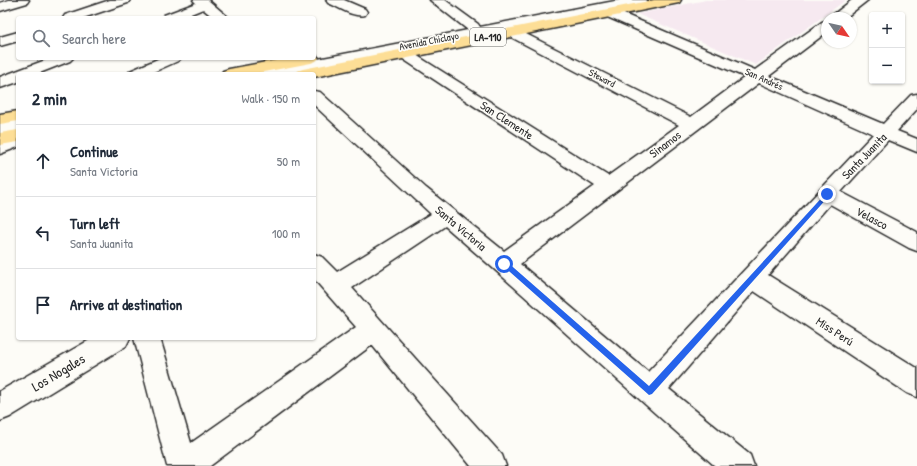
<!DOCTYPE html>
<meta charset="utf-8">
<style>
:root{--surface:#fff;--page:#f2f2f3;--text:#1f2937;--muted:#747a83;--line:#e0e1e3}
body{margin:0;font-family:"Patrick Hand",sans-serif;background:var(--page);color:var(--text)}
.controls{position:absolute;right:12px;top:12px;display:grid;overflow:hidden;border-radius:4px;box-shadow:0 1px 3px #0004}
.controls button{width:36px;height:36px;display:grid;place-items:center;padding:0;border:0;border-bottom:1px solid var(--line);background:var(--surface);color:var(--text);font:20px sans-serif}
.compass{position:absolute;left:821px;top:12px;width:36px;height:36px;border-radius:50%;background:var(--surface);box-shadow:0 1px 3px #0004;rotate:124deg}
.stop{position:absolute;width:12px;height:12px;margin:-9px;border:3px solid #2563eb;border-radius:50%;background:#fff}
.stop.end{background:#2563eb;border-color:#fff;box-shadow:0 1px 4px #0008}
.list{margin:0;padding:0;list-style:none}
h2{display:flex;justify-content:space-between;align-items:center;height:52px;margin:0;padding:0 16px;font-size:17px}
h2 small{font-size:13px;font-weight:400;color:var(--muted)}
.list li{display:grid;grid-template-columns:26px 1fr auto;gap:12px;align-items:center;box-sizing:border-box;height:72px;padding:0 16px;border-top:1px solid var(--line)}
.list b{display:block;font-size:15px;white-space:nowrap}
.list p{margin:0;font-size:13px;white-space:nowrap;color:var(--muted)}
.list em{font-size:13px;font-style:normal;color:var(--muted)}
.icon{flex:none;width:22px;height:22px;fill:none;stroke:currentColor;stroke-width:2;stroke-linecap:round;stroke-linejoin:round}
.map{position:relative;flex:none;width:917px;height:466px;overflow:hidden}
.search{position:absolute;background:var(--surface);box-shadow:0 1px 3px #0004;left:16px;top:16px;width:300px;height:44px;display:flex;align-items:center;gap:10px;box-sizing:border-box;padding:0 14px;border-radius:4px;color:var(--muted);font-size:15px}
.panel{position:absolute;background:var(--surface);box-shadow:0 1px 3px #0004;left:16px;top:72px;width:300px;height:268px;border-radius:4px}
.map>svg:first-child{display:block}
.built{fill:#f6e9f0}
.lines{fill:none;stroke-linecap:round;stroke-linejoin:round}
.minor-casing{stroke:#2b2b2b;stroke-width:3}
.major-casing{stroke:#2b2b2b;stroke-width:3}
.minor{fill:#fdfcf7;fill-rule:evenodd}
.major{fill:#fdde96;fill-rule:evenodd}
.route{fill:#2563eb}
.labels{text-anchor:middle;dominant-baseline:central;stroke-width:3.5;stroke-linejoin:round;paint-order:stroke}
.far-street-label{font-size:10px;fill:#2b2b2b;stroke:#fdfcf7}
.shield{fill:#fdfcf7;stroke:#6a6a68;stroke-width:1}
.shield-label{font-size:11px;font-weight:bold;fill:#2b2b2b}
.street-label{font-size:12px;fill:#2b2b2b;stroke:#fdfcf7}
.near-street-label{font-size:14px;fill:#2b2b2b;stroke:#fdfcf7}
</style>
<div class="map">
<svg width="917" height="466" viewBox="0 0 917 466">
<rect width="100%" height="100%" fill="#fdfcf7"/>
<filter id="ink" filterUnits="userSpaceOnUse"><feTurbulence type="fractalNoise" baseFrequency=".025" numOctaves="2"/><feDisplacementMap in="SourceGraphic" scale="8" xChannelSelector="R" yChannelSelector="G"/><feConvolveMatrix kernelMatrix="1 2 1 2 8 2 1 2 1" color-interpolation-filters="sRGB"/></filter>
<g filter="url(#ink)">
<!-- built -->
<path class="built" d="M706 0H846L756 65 637 14Z"/>
<g class="lines">
<!-- minor casing -->
<g class="minor-casing">
<g id="minor">
<path d="M9 0H29L27 3 0 11V3Z"/>
<path d="M110 0H130L128 3 83 18H63L65 15Z"/>
<path d="M193 0H208L229 18H214L203 9 181 18H162L164 15 196 3Z"/>
<path d="M326 0H344L365 9 367 12 365 15C353 18 339 7 328 3Z"/>
<path d="M430 0H445L478 24 480 27 620 0H647L645 3 612 9 755 70 822 22 827 21V32L769 76 883 124 911 95 917 94V109L897 131 917 139V152L888 140 841 192 917 232V251L909 248 830 204 768 275 917 368V397L907 393 754 291 669 389 750 455 754 466H715C624 387 536 305 445 226L352 288 502 455 506 466H471L372 345 210 466H167L134 338H160L191 443 356 327 314 279V254L322 257 337 272 431 214 314 105V91L320 92 426 188 504 251 595 186 400 57 397 54 399 52 290 74H258L260 71 266 69 468 30ZM605 11 603 13 605 16 745 77 691 117 516 29ZM506 31 507 35 679 125 608 176 408 50ZM759 83 873 134 648 372 520 264Z"/>
<path d="M852 0H868L845 18H829Z"/>
<path d="M18 32V41L0 46V37Z"/>
<path d="M51 58H73L70 61 37 74H18V82L0 88V77Z"/>
<path d="M160 58H181L178 61 149 74H128L130 71Z"/>
<path d="M18 120V132L0 135V123Z"/>
<path d="M18 134V147L0 154V141Z"/>
<path d="M93 338H130L126 346 10 417 0 421V391Z"/>
</g>
</g>
<!-- major casing -->
<g class="major-casing">
<g id="major">
<path d="M654 0H681L679 3 674 4 314 77V74H295L297 71 303 69Z"/>
<path d="M314 54 319 58 316 61 311 63 253 74H221L223 71 229 69 287 58H314Z"/>
<path d="M18 111V121L0 124V114Z"/>
<path d="M18 130V142L0 145V133Z"/>
</g>
</g>
<!-- minor -->
<use href="#minor" class="minor"/>
<!-- major -->
<use href="#major" class="major"/>
</g>
</g>
<!-- route -->
<path class="route" d="M827 192 830 194 829 196 652 394 649 395 501 264 504 261 507 262 649 386Z"/>
<g class="labels">
<!-- far-street labels -->
<g class="far-street-label">
<text transform="translate(429 41) rotate(-11)">Avenida Chiclayo</text>
<text transform="translate(602 78) rotate(27)">Steward</text>
<text transform="translate(764 79) rotate(24)">San Andrés</text>
</g>
<!-- shield labels -->
<rect class="shield" x="470" y="28" width="36" height="18" rx="3"/>
<g class="shield-label">
<text x="488" y="37">LA-110</text>
</g>
<!-- street labels -->
<g class="street-label">
<text transform="translate(507 120) rotate(33)">San Clemente</text>
<text transform="translate(665 144) rotate(-37)">Sinamos</text>
<text transform="translate(864 156) rotate(-46)">Santa Juanita</text>
<text transform="translate(872 218) rotate(28)">Velasco</text>
<text transform="translate(461 228) rotate(40)">Santa Victoria</text>
<text transform="translate(835 331) rotate(33)">Miss Perú</text>
</g>
<!-- near-street labels -->
<g class="near-street-label">
<text transform="translate(58 372) rotate(-31)">Los Nogales</text>
</g>
</g>
</svg>
<div class="controls">
<button>+</button>
<button>−</button>
</div>
<svg class="compass" viewBox="-18 -18 36 36"><path d="M0-13l5 13h-10z" fill="#e53935"/><path d="M0 13l5-13h-10z" fill="#747a83"/></svg>
<div class="stop" style="left:504px;top:264px"></div>
<div class="stop end" style="left:827px;top:194px"></div>
<div class="search"><svg class="icon" aria-label="search" viewBox="0 0 24 24"><circle cx="10" cy="10" r="6"/><path d="M15 15l6 6"/></svg>Search here</div>
<section class="panel">
<h2>2 min<small>Walk · 150 m</small></h2>
<ul class="list">
<li><svg class="icon" aria-label="ahead" viewBox="0 0 24 24"><path d="M12 20V5M6 11l6-6 6 6"/></svg><div><b>Continue</b><p>Santa Victoria</p></div><em>50 m</em></li>
<li><svg class="icon" aria-label="left" viewBox="0 0 24 24"><path d="M17 20v-9H6M10 6l-5 5 5 5"/></svg><div><b>Turn left</b><p>Santa Juanita</p></div><em>100 m</em></li>
<li><svg class="icon" aria-label="arrive" viewBox="0 0 24 24"><path d="M6 21V4h12l-3 4 3 4H6"/></svg><div><b>Arrive at destination</b></div></li>
</ul>
</section>
</div>
